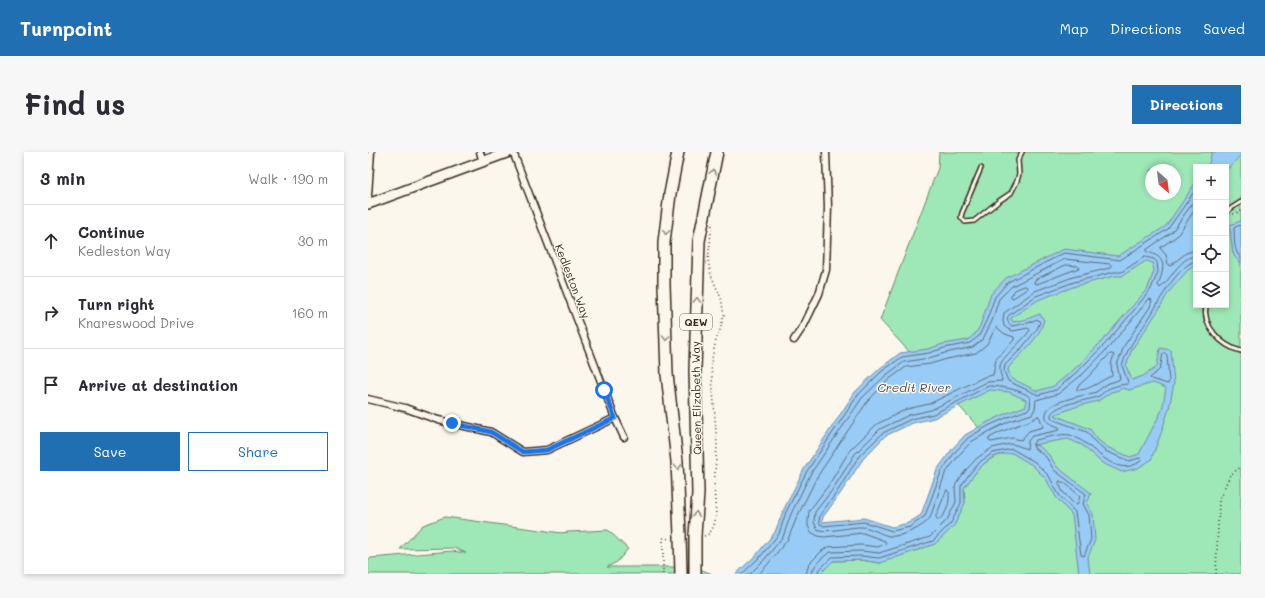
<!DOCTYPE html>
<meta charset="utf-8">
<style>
:root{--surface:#fff;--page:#f7f7f7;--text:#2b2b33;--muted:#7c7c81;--line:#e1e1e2;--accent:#1f6fb2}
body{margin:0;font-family:Mali,sans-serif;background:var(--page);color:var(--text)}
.controls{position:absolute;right:12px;top:12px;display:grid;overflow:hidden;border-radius:0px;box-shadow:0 2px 6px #0003}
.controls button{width:36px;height:36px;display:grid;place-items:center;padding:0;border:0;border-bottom:1px solid var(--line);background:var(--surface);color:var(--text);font:20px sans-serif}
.compass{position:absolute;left:777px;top:12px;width:36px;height:36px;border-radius:50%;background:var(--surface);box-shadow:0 2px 6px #0003;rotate:152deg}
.stop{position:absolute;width:12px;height:12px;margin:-9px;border:3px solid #1a73e8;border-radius:50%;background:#fff}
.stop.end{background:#1a73e8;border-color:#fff;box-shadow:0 1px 4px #0008}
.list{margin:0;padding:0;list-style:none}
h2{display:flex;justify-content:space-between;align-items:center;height:52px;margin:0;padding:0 16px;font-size:17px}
h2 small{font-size:13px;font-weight:400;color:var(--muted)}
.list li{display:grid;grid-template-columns:26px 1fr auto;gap:12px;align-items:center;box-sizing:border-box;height:72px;padding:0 16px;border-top:1px solid var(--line)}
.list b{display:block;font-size:15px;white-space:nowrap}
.list p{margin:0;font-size:13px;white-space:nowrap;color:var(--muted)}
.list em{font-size:13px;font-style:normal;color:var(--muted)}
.actions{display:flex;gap:8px;padding:12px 16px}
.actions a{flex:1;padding:9px 0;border:1px solid var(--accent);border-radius:0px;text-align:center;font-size:14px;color:var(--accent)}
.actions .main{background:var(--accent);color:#fff}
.icon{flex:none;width:22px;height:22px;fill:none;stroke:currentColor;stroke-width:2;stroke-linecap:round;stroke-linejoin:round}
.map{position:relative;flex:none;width:873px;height:422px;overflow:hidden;border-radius:0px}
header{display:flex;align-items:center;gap:24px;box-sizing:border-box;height:56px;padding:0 20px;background:var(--accent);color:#fff}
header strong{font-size:19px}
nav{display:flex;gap:22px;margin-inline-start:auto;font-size:14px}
.intro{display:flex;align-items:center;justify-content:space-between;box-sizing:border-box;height:96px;padding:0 24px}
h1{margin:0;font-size:28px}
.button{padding:10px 18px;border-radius:0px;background:var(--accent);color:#fff;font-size:14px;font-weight:700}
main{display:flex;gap:24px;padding:0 24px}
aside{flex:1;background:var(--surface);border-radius:0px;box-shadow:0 2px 6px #0003}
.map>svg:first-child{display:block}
.green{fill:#9ee7b6;stroke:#6c886a;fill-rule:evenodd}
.water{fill:#98cbf5;stroke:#738b9f;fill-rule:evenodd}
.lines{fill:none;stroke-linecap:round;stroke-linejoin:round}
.shore{stroke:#606a74;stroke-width:1}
.lane-casing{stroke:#3b2a1e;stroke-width:6}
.street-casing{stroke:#3b2a1e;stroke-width:9}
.secondary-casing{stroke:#3b2a1e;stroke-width:12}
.highway-casing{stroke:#3b2a1e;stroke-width:14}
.path{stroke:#3b2a1e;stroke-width:1.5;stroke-dasharray:1 3;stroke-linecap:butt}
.lane{stroke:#fbf7ec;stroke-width:3}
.street{stroke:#fbf7ec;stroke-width:6}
.secondary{stroke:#fbf7ec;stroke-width:9}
.highway{stroke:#fbf7ec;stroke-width:11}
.highway-bridge-casing{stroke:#3b2a1e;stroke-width:14;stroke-linecap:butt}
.highway-bridge{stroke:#fbf7ec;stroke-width:11}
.oneway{stroke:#9b9085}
.route{stroke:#1a73e8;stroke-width:5}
.labels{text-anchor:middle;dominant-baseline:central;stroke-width:3;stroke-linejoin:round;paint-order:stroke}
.shield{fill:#fbf7ec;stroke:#75685c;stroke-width:1}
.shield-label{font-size:10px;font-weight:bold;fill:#3b2a1e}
.street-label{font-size:11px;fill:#3b2a1e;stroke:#fbf7ec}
.water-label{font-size:12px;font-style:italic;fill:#525254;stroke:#fbf7ec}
</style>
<header>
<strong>Turnpoint</strong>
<nav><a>Map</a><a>Directions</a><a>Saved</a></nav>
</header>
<div class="intro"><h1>Find us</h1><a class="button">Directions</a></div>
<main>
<aside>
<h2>3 min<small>Walk · 190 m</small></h2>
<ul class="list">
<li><svg class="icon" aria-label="ahead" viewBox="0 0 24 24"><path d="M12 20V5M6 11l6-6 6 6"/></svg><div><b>Continue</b><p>Kedleston Way</p></div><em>30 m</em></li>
<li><svg class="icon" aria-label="right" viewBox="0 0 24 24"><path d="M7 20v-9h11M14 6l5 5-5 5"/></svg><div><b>Turn right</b><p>Knareswood Drive</p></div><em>160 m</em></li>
<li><svg class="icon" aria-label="arrive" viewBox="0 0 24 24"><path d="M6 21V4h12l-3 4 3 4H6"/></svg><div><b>Arrive at destination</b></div></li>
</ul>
<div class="actions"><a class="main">Save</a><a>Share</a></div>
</aside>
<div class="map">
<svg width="873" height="422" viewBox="0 0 873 422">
<rect width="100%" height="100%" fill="#fbf7ec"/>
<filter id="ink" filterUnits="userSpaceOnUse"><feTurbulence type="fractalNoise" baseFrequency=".025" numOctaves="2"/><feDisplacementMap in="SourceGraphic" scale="8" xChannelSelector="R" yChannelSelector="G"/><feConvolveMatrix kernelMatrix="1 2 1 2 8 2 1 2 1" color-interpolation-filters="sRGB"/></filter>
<g filter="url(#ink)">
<!-- green -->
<g class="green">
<path d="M571 0H873V422H452L465 409 493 408 512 411 536 402 553 397 597 351 596 336C606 322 617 306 635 302L512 168 570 16ZM828 15H858V153H828ZM783 18H807V42H783Z"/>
<path d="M77 365 194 381 200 380 240 378 260 397 249 410 239 415H327L344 422H0V407L3 406 84 399 98 401 86 396 32 397 55 373Z"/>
</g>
<!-- water -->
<g class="water">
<path d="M844 0H873V3L858 19V15H838L841 11Z"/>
<path d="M828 30V113L820 118 800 141 790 159 764 197 758 214 764 228 775 224 789 215 792 196 803 198 806 231 801 257 792 284 783 308 770 316 754 320 734 311 714 293 700 287 664 293 671 294 681 303 689 315 723 341 719 352 725 362 727 388 720 405 722 422H711L704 363 688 345 678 327 664 313 644 301C639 302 633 302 628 304 615 309 604 325 596 336L597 351 586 374 567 392 512 411 493 408 465 409 452 422H368L389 402 407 380 415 359 436 317 487 240 511 217 532 201 560 197 575 192 600 188 607 182 612 174 623 142 638 126 696 97 750 104 798 74ZM778 109 785 111 786 119 780 136 735 188 710 214 686 234 669 239 643 226 640 218 641 215C654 200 671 188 676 168L672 162 659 167 645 170 643 166 670 148 708 134 747 124H754ZM785 231 798 236 794 258 771 302 762 305 739 295 730 288 722 277 686 263 710 254 730 249 743 240 751 238 755 236 761 238ZM622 238 641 240 658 248V254L639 261 618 271 597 283 584 297 569 318 553 363 540 371 524 375 496 366 454 370 455 365 472 342 495 307 517 284 545 271 566 266Z"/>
<path d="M873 69V111C863 104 865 98 863 87 863 82 862 78 861 73Z"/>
</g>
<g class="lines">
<!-- shore -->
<g class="shore">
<path d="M828 46 804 80 778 98 779 100C800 105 796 117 790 133L792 136C804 127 811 105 828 104"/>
<path d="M828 56 809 84 792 96 798 103 800 113 802 114 818 101 828 98"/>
<path d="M873 73 867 75 866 77C867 87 865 99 873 106"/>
<path d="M777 105 786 107 789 110 790 120 783 137 762 163 738 191 712 217 688 238 670 243 640 229 636 219 637 213 653 197 669 177 672 170 669 167 660 171 644 174C640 172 638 166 641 163L668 144 706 130 746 120H753Z"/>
<path d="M698 113 710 114 711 116 669 132 666 131 667 128Z"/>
<path d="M657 134 659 135V137L645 146H643V143L647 138Z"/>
<path d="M797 201 799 203 801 230 800 232 783 227 782 226 792 217 795 202Z"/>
<path d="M742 202H744L746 203 743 212 744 224C732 228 722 239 709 238V235L720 225Z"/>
<path d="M621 234C630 234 657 238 662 246 663 249 662 253 662 256L659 258 640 265 620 274 600 286 587 300 573 320 557 364 542 375 524 379 496 370 456 374 452 372 451 369 452 363 469 340 491 304 515 281 543 267 565 262Z"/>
<path d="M670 264 672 266 675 275 661 279 653 288 644 286 623 290 621 289V286C628 282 637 278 645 275 654 271 662 270 670 264Z"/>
<path d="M692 329 698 332 712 344 709 353H707L695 340 691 332Z"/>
<path d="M579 338 581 340C582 349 579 363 570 368L568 365Z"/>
<path d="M374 422 392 405 411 382 418 360 439 319 490 243 513 220 534 205 561 201 576 196 602 191 611 184 619 167 627 145 640 130 696 101 752 108 800 77 828 37"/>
<path d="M382 422 396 408 415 385 423 362 443 321 494 246 517 224 536 210 561 206 577 201 605 195 615 187 624 169 631 147 644 134 697 107 742 112 744 114 742 116 705 125 667 139 636 161 635 169 636 174 640 177 645 179 660 176 662 178C656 188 633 206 632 214 631 220 634 224 634 229L619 230 563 258 541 263 512 277 487 302 465 337 447 360 446 370 449 377C459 382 483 374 495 375 504 376 512 382 521 384 532 386 556 375 562 366L577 322 591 303 603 290 622 279 642 269 664 262 667 257 668 248 690 242 716 221 742 194 781 147 784 148 782 155 756 194 749 213 752 227C748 229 745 230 741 231 736 233 732 238 728 240 717 244 681 248 678 261 676 270 685 273 691 275L692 278 664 284 660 289 659 297 648 293 642 292 624 296 609 306 598 318 588 332 587 336 588 350 579 368 562 385 511 401 493 399 463 400C455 404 445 413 444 422"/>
<path d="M391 422 400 412 420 387 429 365 449 325 499 250 520 228 538 215 562 212 579 207 608 201 619 192 628 175 637 182 646 185V188L628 207 625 223 616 225 561 252 539 257 509 272 482 298 460 334 441 359 440 368V374L443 380 450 384 456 385 495 381 517 389 518 391 510 395 493 393 460 395 455 398 441 412 438 422"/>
<path d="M449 422 451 418 464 405 493 404 511 406 565 389 583 371 593 351V334L602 321 613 309 625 301 644 297 667 310 681 324 691 343 707 360 713 403 716 404 723 387 721 363 715 352 718 342 686 318 678 305 666 296 665 291 668 288C676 286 695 281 702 283 726 290 745 329 773 309L774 307 772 306 761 309 737 299 727 290 719 280 686 268 683 265V262C690 251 718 249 729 245 734 243 737 238 742 236 748 234 754 232 760 232V230L754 214C760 192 775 177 786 158 793 145 813 111 828 109"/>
</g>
<!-- lane casing -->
<g class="lane-casing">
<g id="lane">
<path d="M613 16 594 61 593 65 597 70 606 69 631 49 643 41 649 29 651 22 650 8 654 0"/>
<path d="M858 62 862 57 873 50"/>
<path d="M838 153C834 174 853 194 873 199"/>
</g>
</g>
<!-- street casing -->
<g class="street-casing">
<g id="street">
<path d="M112 0 115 10"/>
<path d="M145 0 247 266 256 285"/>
<path d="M1 51 0 43 3 0"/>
<path d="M426 188 436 173 451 142 458 118 460 55 458 0"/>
<path d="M0 247 37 256 70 268 123 280 155 300 179 298 247 266"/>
</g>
</g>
<!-- secondary casing -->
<g class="secondary-casing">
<path id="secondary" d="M0 52 141 0"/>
</g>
<!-- highway casing -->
<g class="highway-casing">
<g id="highway">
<path d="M310 0 302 42 296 90V133L299 222 309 309 312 383"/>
<path d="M327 383 330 341 327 218 331 89 349 0"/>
</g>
</g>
<!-- path -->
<g class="path">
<path d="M865 62 873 59"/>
<path d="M336 384 341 382 346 374 348 364 346 335 349 293 343 211 348 188 352 178 356 163 353 146 343 123 340 108 344 72"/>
<path d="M295 422V386L303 387"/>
<path d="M848 422 851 348 862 323 873 315"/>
</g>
<!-- lane -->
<use href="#lane" class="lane"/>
<!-- street -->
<use href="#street" class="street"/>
<!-- secondary -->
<use href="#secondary" class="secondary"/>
<!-- highway -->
<use href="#highway" class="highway"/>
<!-- highway-bridge casing -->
<g class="highway-bridge-casing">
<g id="highway-bridge">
<path d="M312 383 313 422"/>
<path d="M327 422V383"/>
</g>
</g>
<!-- highway-bridge -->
<use href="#highway-bridge" class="highway-bridge"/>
</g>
<!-- one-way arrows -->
<defs><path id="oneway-chevron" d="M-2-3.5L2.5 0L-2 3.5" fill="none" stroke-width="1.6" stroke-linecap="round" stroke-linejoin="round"/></defs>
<g class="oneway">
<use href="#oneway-chevron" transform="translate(345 20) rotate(-78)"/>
<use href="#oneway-chevron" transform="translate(298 80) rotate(97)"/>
<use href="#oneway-chevron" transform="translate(329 148) rotate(-88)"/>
<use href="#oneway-chevron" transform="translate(298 186) rotate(89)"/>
<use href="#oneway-chevron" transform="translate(310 315) rotate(87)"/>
<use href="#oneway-chevron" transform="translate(328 362) rotate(-86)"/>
</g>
</g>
<g class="lines" filter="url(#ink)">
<!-- route -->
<path class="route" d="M84 271 123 280 155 300 179 298 247 266 236 238"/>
</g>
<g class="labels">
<!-- shield labels -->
<rect class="shield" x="312" y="162" width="32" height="16" rx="3"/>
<g class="shield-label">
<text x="328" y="170">QEW</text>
</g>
<!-- street labels -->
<g class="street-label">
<text transform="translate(205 129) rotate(69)">Kedleston Way</text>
<text transform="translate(328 246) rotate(-91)">Queen Elizabeth Way</text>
</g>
<!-- water labels -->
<g class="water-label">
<text x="546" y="235">Credit River</text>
</g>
</g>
</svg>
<div class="controls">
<button>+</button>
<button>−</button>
<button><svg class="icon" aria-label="locate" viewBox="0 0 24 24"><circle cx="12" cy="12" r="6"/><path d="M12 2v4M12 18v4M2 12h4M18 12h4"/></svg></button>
<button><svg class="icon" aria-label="layers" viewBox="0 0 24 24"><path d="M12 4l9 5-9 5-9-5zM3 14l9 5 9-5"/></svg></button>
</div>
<svg class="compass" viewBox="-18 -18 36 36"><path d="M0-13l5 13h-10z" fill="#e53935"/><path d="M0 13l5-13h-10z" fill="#7c7c81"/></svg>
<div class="stop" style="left:236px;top:238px"></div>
<div class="stop end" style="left:84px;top:271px"></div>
</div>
</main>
